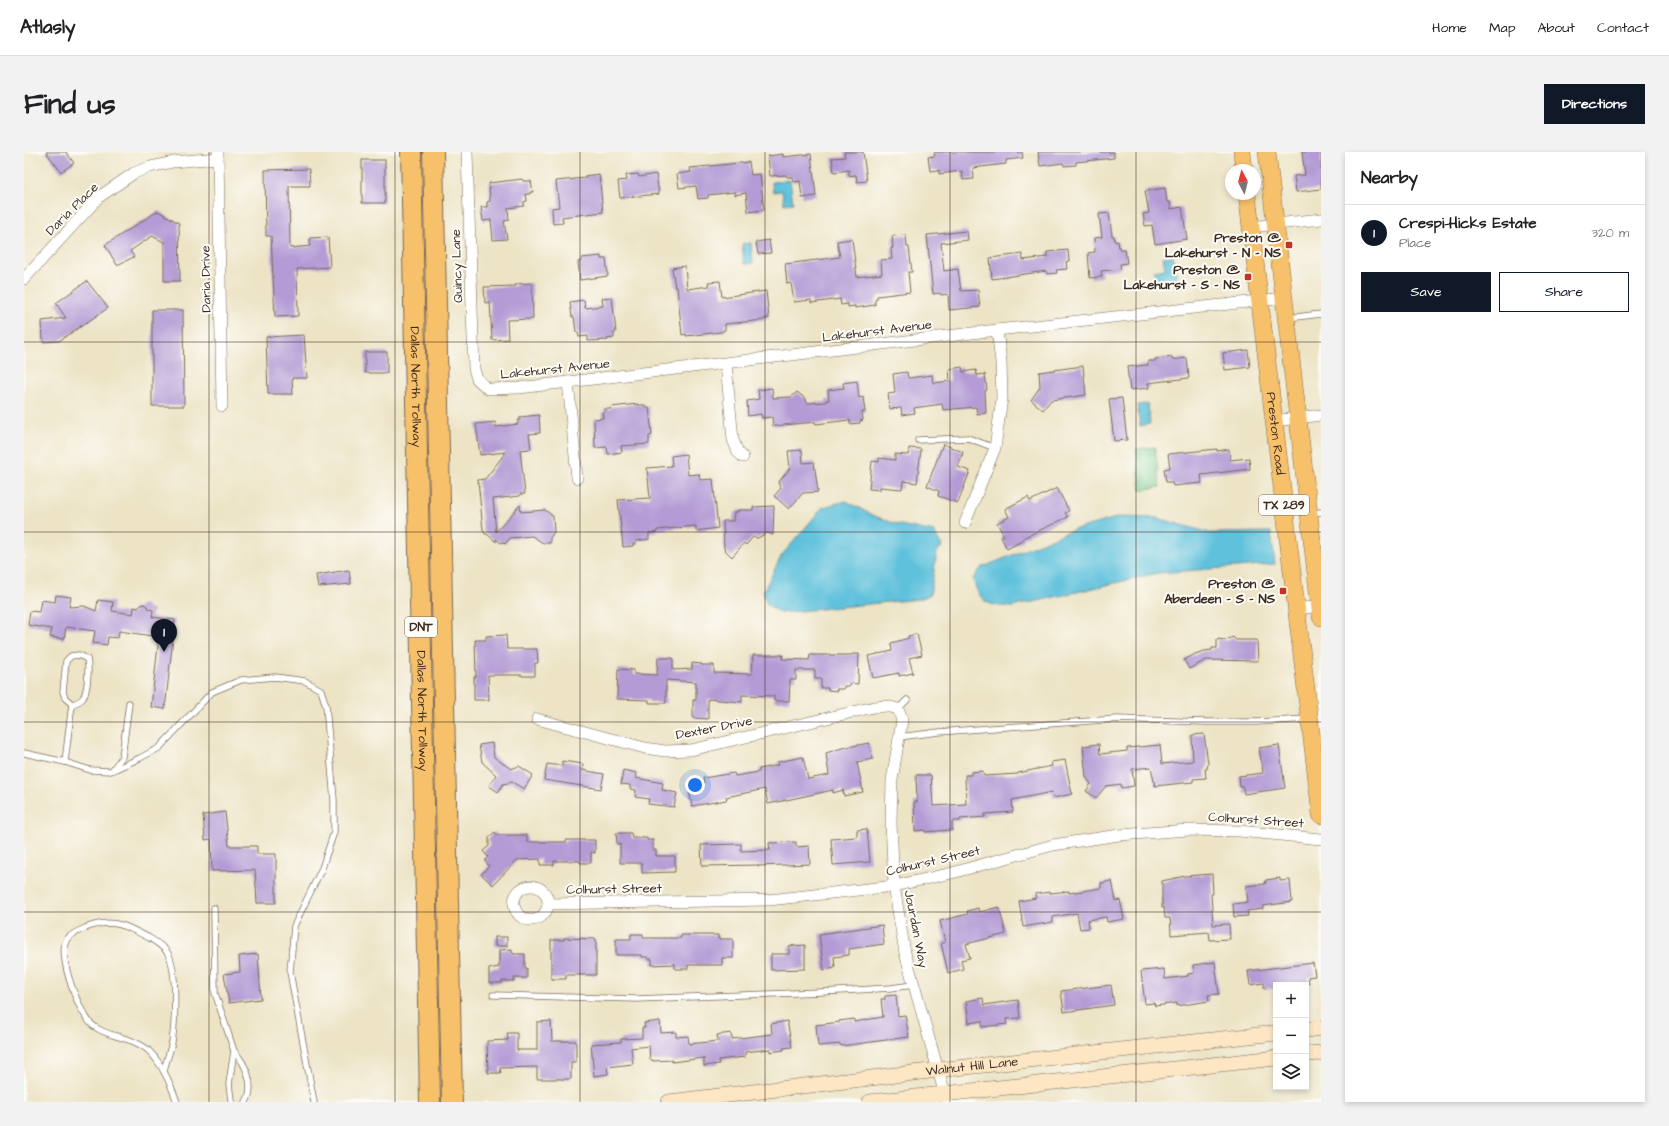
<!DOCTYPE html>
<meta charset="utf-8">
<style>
:root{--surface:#fff;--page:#f2f2f2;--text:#202124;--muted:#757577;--line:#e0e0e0;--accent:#111827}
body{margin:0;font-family:"Architects Daughter",sans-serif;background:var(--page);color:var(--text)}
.controls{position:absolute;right:12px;bottom:12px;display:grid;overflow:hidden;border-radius:0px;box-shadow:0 2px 6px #0003}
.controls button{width:36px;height:36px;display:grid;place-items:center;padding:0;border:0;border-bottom:1px solid var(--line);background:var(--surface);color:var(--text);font:20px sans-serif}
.compass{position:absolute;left:1201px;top:12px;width:36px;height:36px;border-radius:50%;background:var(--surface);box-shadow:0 2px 6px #0003;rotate:353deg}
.you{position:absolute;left:671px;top:633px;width:14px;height:14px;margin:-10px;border:3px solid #fff;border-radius:50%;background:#1a73e8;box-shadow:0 0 0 6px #1a73e833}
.badge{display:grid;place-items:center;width:26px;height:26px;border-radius:50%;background:var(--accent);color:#fff;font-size:13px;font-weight:700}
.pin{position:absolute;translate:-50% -33px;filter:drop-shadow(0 1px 2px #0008)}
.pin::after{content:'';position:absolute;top:21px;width:14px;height:12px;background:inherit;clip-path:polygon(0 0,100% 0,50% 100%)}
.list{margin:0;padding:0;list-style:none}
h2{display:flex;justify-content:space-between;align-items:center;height:52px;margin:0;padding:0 16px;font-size:17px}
h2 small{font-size:13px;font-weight:400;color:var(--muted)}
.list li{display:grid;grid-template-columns:26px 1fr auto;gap:12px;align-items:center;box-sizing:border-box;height:56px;padding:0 16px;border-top:1px solid var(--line)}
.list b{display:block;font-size:15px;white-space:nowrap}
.list p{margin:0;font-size:13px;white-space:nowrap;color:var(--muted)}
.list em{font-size:13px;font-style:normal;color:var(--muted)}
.actions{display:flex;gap:8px;padding:12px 16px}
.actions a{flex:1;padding:9px 0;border:1px solid var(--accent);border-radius:0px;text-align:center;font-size:14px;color:var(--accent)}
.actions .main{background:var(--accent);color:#fff}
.icon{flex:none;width:22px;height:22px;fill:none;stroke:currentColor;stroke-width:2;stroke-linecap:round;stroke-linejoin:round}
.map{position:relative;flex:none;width:1297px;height:950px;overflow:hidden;border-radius:0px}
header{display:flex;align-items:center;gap:24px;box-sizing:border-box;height:56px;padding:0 20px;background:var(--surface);border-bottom:1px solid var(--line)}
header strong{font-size:19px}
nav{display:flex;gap:22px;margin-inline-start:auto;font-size:14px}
.intro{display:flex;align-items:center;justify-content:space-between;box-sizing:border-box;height:96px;padding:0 24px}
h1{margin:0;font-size:28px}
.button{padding:10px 18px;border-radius:0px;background:var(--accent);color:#fff;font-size:14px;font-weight:700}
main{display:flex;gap:24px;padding:0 24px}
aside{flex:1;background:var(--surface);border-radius:0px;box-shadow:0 2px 6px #0003}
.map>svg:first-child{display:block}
.green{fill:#78c98b;stroke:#5a7a54}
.water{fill:#5ec1dc;stroke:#4c767d}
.building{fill:#b49bd5}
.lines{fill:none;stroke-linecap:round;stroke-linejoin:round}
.service-casing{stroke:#796b59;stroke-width:7}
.minor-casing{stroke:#796b59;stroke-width:12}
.secondary-casing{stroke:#796b59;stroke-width:16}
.primary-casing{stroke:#796b59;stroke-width:18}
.motorway-casing{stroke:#796b59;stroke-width:22}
.service{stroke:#fff;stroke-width:5.5}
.minor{stroke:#fff;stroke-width:11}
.secondary{stroke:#fce6c4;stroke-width:15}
.primary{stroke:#f7c06b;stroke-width:17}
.motorway{stroke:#f7c06b;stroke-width:20}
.grid{fill:none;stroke:#3b2a1e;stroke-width:1;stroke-opacity:0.55}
.poi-dot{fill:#c8321e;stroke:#fdfcf7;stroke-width:1.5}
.labels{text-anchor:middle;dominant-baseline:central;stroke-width:4;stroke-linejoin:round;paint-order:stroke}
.shield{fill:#fdfcf7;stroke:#75695f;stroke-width:1}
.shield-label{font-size:12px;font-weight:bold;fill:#3b2a1e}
.street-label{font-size:13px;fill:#3b2a1e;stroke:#fdfcf7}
.poi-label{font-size:13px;font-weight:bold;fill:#3b2a1e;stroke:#fdfcf7;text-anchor:end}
</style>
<header>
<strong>Atlasly</strong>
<nav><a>Home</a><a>Map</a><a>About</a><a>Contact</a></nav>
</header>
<div class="intro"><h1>Find us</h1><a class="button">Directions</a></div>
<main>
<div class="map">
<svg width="1297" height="950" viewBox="0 0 1297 950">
<rect width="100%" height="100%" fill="#fdfcf7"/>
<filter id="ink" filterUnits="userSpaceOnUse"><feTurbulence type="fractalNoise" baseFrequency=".025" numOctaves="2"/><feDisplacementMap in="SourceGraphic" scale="8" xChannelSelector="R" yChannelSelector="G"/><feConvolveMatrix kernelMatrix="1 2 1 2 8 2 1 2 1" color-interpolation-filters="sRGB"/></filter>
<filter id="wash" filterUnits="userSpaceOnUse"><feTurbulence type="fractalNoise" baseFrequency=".012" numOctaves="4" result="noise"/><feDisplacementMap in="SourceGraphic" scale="16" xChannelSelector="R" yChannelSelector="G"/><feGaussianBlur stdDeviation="0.9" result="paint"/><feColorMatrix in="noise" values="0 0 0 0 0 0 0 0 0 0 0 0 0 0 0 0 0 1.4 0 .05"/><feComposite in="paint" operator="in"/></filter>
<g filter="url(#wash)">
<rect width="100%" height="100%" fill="#ede4c6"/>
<!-- green -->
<path class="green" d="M1131 295 1136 335 1117 338 1112 297Z"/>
<!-- water -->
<g class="water">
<path d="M766 28 769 51 760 52 758 39 749 40 748 30Z"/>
<path d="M727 91 729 111 720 112 718 92Z"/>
<path d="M1149 104 1153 126 1132 129 1130 119 1141 117 1139 105Z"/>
<path d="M1124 252 1126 272 1116 274 1113 253Z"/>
<path d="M822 349 848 363 872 372 910 380 918 394 913 400 906 443 895 447 756 461 743 452 739 440 758 403 799 355Z"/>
<path d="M1096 365 1133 366 1186 381 1247 380 1251 412 1134 421 988 455C964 453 956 452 949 427L957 416 1049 378Z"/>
</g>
<g id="blocks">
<!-- building -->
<g class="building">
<path d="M22 0H42L50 11 37 20Z"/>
<path d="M820 0H839L843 29 833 30 832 23 825 24V18L810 20 808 6 821 5Z"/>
<path d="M913 0H998L999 6 982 8V12L949 16 950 27 939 28 938 19 915 22V18L906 19 904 5 911 4 910 1Z"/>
<path d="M1014 0H1090V6L1052 10V13L1040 14 1039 11 1016 14Z"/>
<path d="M1278 0H1297V37L1272 40 1270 24 1281 23Z"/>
<path d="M759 2V5L787 2 792 44 778 46 776 29 769 30 768 25H763L762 23 746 24 744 4Z"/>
<rect x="338" y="8" width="23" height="43"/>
<path d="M725 10 727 23 736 22 740 58 724 60 722 41 711 43V40L684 43V46L674 47 672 34 655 36 653 22 667 20 666 16Z"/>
<path d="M285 17 286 34H265L266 96 286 94V86L304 85 306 115 273 117 274 164 251 165 247 84H242L241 18Z"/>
<path d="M575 22 579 60 538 65 539 71 529 72 528 56 535 55 532 29 562 26 561 24Z"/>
<path d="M614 22 615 25 632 22 635 42 596 46 594 29 603 28 602 23Z"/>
<path d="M498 27 499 29H507L509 40H506V42H502L503 49 500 50V54L484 56 485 68 480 69 483 87 469 88 467 68 459 69 457 55H463V50L466 49 465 31Z"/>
<path d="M1141 36 1143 50H1146L1147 57 1158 55 1163 87 1131 92 1128 73 1121 74 1119 62 1125 61 1121 39Z"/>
<path d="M134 59 155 71 156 129H140V90L128 84 106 99 110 105 93 113 81 93Z"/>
<path d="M1085 61 1088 84H1090L1091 90 1094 89 1095 97H1101L1103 111 1096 112 1097 117 1077 119 1078 125 1066 126 1064 101 1071 100 1070 86 1078 85 1075 62Z"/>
<path d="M943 79 944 88 917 91 920 119 934 117 937 139 954 138 956 155 925 158 924 142 917 143 916 141 909 142 903 83Z"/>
<path d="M882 83 883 95H885L888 120H884L886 140 853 144V147L851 148V153L831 156V154L824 155V152L817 153 816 147 787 151V148L770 150 767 131 763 132 761 112 816 105 813 89 828 87 833 125 858 122 857 108 868 107 867 96H869L868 84Z"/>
<path d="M745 88 747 101 734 102 732 90Z"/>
<path d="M1044 98 1045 109 1042 110 1043 117 1032 118 1033 121 1023 122 1022 119 968 127 966 106 998 102 999 108 1023 105V100Z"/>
<path d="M577 104V107H582L584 124 556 128 554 110 558 109V106Z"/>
<path d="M661 114 663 137 685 134 684 130 696 129 698 145 742 139 745 166 740 167V168L701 172V178L697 180 662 184V182L658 183 653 135H651L648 116Z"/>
<path d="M63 129 84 156 35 189 19 190 18 169 42 166 32 151Z"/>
<path d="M508 131 509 167 483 168 484 187 468 188 466 150 461 151 460 135 492 134V132Z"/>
<path d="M588 145 592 180 590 181V186L583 187 584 188 564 189V184L555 185 554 180H552L550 165H548L546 150 560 148 561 156 579 154 578 146Z"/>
<path d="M128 158H159L160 254H128Z"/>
<path d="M280 183 283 226H268L269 242H244L242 185Z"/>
<path d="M1224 198 1226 215 1201 218 1199 201Z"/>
<rect x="341" y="200" width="22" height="21"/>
<path d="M1148 205V208L1163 206 1165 226 1124 231 1125 236 1106 238 1103 215 1124 213V209H1131V207Z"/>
<path d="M1059 214 1062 243 1027 248 1019 258 1007 248 1016 235 1015 220Z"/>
<path d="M938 215 939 220 952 218 953 223 961 222 963 238 961 239 962 261 953 262 952 255 919 258 918 252 890 256 891 261 878 263 877 256 866 257 864 242 871 241 869 222 883 220 884 226 908 223 909 231 926 229 925 217Z"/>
<path d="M833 229 835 246 839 245 841 260H838L839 268 836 269V271L826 272V268L792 272 791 270 749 274 748 265 738 266 737 262 724 264 723 249 735 247 734 238 748 236 749 246 767 245 773 240 782 247 783 251 802 250V248H805L804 238 820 236 819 231Z"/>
<path d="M1098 246 1103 288 1090 289 1085 247Z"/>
<path d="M614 252V253H621V255H625L628 283 625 284V292L597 294 598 300 584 302 583 295 571 296 570 267 579 266 578 260H581L580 257H587V255Z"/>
<path d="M515 263 516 281 505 282 507 297 496 298 501 342H496V344L469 347 472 380 496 353 497 360 521 358 529 364 530 380 526 386V391H519L508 384 486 386 481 392 479 390 477 391 472 387V390L463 382H461L459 378 454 328 461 327 482 300 456 303 452 272 471 270 472 275 494 272V268H496V265Z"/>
<path d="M919 292 939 300 934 315 946 319 934 351 914 344 915 339 903 334Z"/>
<path d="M885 296 897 297 893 331 879 329 878 337 856 335V338L845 337 848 309 855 310V306L871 308V302L884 303Z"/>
<path d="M1193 297V299L1205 297 1206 308 1225 306 1226 317 1177 323 1178 331 1149 334 1148 330H1142L1140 317 1146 316 1144 302Z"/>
<path d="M778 298 779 311 790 310 794 340 779 341 765 357 750 344 757 336 754 331 766 316 764 299Z"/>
<path d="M662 302 664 323 675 322 676 328 689 327 694 376 672 379V374L633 378V380L625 381V387L612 389V392H609V394L599 395 594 348 626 346 623 316 648 314 647 304Z"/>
<path d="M1033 336 1045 359 1041 361 1044 365 999 386 1000 388 983 397 977 385 980 384 973 371 985 365 981 357 1004 345 1006 349Z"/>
<path d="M750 354 749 383 743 381 734 386 729 385 722 393 720 391 708 405 700 397 699 369H709L710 360H714V358H729V355Z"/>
<path d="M325 418 327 432 294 435 292 423Z"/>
<path d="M32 443 47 445 45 455 60 454 72 459 74 448 89 450 88 459 109 462 110 455 114 456 117 453 120 452 123 454 124 457 129 458 128 465 151 468 141 557 127 555 135 485 95 479 94 486 84 485 83 493 69 491 71 479 42 475 40 487 26 485 28 477 4 473 6 459 15 460 17 448 31 450Z"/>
<path d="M893 482 898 503 885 506 889 521 875 524V521L849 526 844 504 868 499 867 491 885 486 884 484Z"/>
<path d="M482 483 483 497H513L514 511H511V524H498V523H464L465 548H450V525H452L451 488H462V484Z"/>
<path d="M1209 485 1212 488H1233L1234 509 1182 508 1165 517 1160 508 1171 502 1180 499 1188 498V496H1193V487L1202 488Z"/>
<path d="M829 502H835L834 532 826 531V534H820V537H813V539L804 538V536H797V527H791V518H772V528H766L765 549H750V544L718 543V550L684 547V567L669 566V548H672V530L642 528V551H625V548L593 547 594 517 610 518V522L633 523 634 506H649V518L668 517V511L678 512 677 513H690V521L728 522 729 503H759L758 507 785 508 786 503H827Z"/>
<path d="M1180 582 1184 611 1183 617H1181L1182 626 1169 627V630L1131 634 1127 615 1108 617 1110 634 1097 636V632L1082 634 1072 646 1062 639 1067 632 1062 625 1059 594 1075 592 1076 602 1103 599V596L1136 593 1138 612 1169 609 1168 583Z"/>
<path d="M468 591 470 605 487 617 495 614 509 623 500 637 488 630 479 632 474 640 465 634 472 623 458 610 455 593Z"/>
<path d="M845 591 849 607 833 610 839 640 820 644 819 638 809 641V638L744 652 741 637 702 645 703 648 668 654 664 633 680 631 679 626 710 621 711 624 735 620V617L754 613 753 610 779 605 784 627 805 623 802 601 818 596Z"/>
<path d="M1255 593 1261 636 1220 642 1219 635H1216L1215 624 1239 621 1235 596Z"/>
<path d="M1041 608 1048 642 1029 646 1028 640 988 648 989 660 961 662V665L936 667V669H928V678L901 680V678L891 679 890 650H893L892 623H907L909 654 942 652 941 623H947V620L959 619 960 624 994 622V621L1028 614 1027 610Z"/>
<path d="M538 609 559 612 558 618 580 622 577 637 520 628 523 612 538 614Z"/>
<path d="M599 618 613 621 612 626 639 631 638 638 653 641 650 655 624 652 625 647 611 645 612 638 606 637V633L597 632Z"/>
<path d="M201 660 205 694H233V702H252V751H233L231 718 188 719 187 687 181 688 179 663Z"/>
<path d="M843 677 846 710 809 713 807 687 833 685V678Z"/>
<path d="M471 680 473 683H503V690H542V688H571V701L567 700V711H556V709H530V713H516V707L493 708 469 733 457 722 465 714 461 709 464 705 459 699 465 694V685Z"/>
<path d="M592 681H607L608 686H623V688H629V698H632V704H651V720L618 721V711H596V692H593Z"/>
<path d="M772 690V695L785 694 786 712 734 714V713L678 714 677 693 717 692V699L746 698 745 691Z"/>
<path d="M1188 722 1189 742H1187L1189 773 1205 772 1206 787 1186 788 1185 780 1147 783 1146 766H1141L1140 755 1138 756V729L1161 724Z"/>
<path d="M1256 726V729L1266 728 1268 750 1239 754V757L1223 759 1224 764 1210 765 1209 752 1224 750 1222 734 1241 732 1242 728Z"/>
<path d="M1088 729 1092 749 1096 748 1100 767 1083 770 1082 765 1064 768 1065 776 1056 777 1053 761 1029 765V770L999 775 995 749 1012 746 1011 742 1026 740V741L1045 739V741L1077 736V731Z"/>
<path d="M975 755 982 782 942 792 946 806 937 808 939 817 924 821 917 791 921 790 916 769 944 762 943 759 954 756 955 760Z"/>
<path d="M858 773 860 792 825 797V803L810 805 811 816 800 818 795 782Z"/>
<path d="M607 782H619V786H657V783H694V787H709V806H698V813H664V817H651V812L628 813V807H624V805H618V803H592V787H607Z"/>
<rect x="471" y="785" width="12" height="9"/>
<path d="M540 786 572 787V823H542V827H527V788H540Z"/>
<path d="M781 793V817L747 818V802H765V794Z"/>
<path d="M488 797V800L490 802H501V816H503V826H490V829H478V831H465V817L475 815V798Z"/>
<path d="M234 802 237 847 205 851 200 822 216 820 215 804Z"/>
<path d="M1191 810 1195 842 1184 843 1185 849 1153 854V851L1131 854 1130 851 1121 852 1117 819 1140 817 1141 827 1164 824V822L1170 821 1169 813Z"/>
<path d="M1289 811 1291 824 1284 825 1285 831 1252 833V836L1240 837V831L1226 833 1224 819Z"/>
<path d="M1087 833 1090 853 1040 860 1037 839Z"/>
<path d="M872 843 874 864 881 863 885 885 817 894 816 892 794 894 792 873 816 870 815 869 830 867V870L859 865 857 847H861V844Z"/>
<path d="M959 846 960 853 994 848 996 866 982 867 983 872 958 875V869L945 871 942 849Z"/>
<path d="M527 869 528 889H552V910H547V927H513V915L476 916 477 921H464L463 889 484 888 483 881H493V898H513V870Z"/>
<path d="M636 869 637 881 652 880V885L664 884 665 892 694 889 693 883 707 881 708 887 748 882 747 872 763 869 768 895 759 896 760 898 746 900V897L721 900V905L694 908 695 912 680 914V906L648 910V908L629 909V908H626L625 894 607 896 609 912 583 915 584 922 570 924 567 892 597 890V887L618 886V876H621L620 871Z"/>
</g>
</g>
</g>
<g filter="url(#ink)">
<use href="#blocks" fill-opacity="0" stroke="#796b59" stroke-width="1"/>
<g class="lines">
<!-- service casing -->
<g class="service-casing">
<g id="service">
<path d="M1264 166 1297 162"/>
<path d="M894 288 944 286 971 296"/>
<path d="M1287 361 1297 360"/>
<path d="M55 503 63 507C65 515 64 539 59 546 56 550 52 551 48 552L41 546 39 540 42 509 47 504Z"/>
<path d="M874 557 883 548"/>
<path d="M875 585 915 580 1093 567 1180 570H1233L1284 567"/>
<path d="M0 601 41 610 66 618 87 619 116 606 135 596 188 540 217 528 251 525 281 529 297 538 302 554 310 648V680L298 716 270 774 266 820 290 950"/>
<path d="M41 610 48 552"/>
<path d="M89 617 98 605 105 551"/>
<path d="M190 756 191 841 210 899C221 911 232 933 222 950"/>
<path d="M469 843 612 847 797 840 867 836 889 833"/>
<path d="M140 919C142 909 146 900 148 890 151 871 154 815 143 800 134 789 118 782 105 776 92 770 78 770 64 775 57 778 48 781 43 787 32 802 56 866 71 875 86 886 111 885 126 900 139 913 147 933 153 950"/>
<path d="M208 950 207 948 205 932 210 899"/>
</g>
</g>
<!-- minor casing -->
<g class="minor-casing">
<g id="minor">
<path d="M194 0 198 254"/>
<path d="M443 0 450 217 453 227 464 237 495 236 973 178 1260 146"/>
<path d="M1227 75 1297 67"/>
<path d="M0 127 75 45 110 21 126 15 149 10 194 6"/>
<path d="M702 212 709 288 714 300 719 305"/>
<path d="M544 230 553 326"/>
<path d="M1250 269 1297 263"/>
<path d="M941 371 971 296 978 246 977 210 973 178"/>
<path d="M1272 457 1297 454"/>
<path d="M513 567 621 596 641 599 667 598 850 555 863 554 874 557 878 568 868 628 867 671 870 734 881 801 923 950"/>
<circle cx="507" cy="751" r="17"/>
<path d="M524 752 745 748 870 734 928 721 1029 693 1095 683 1164 678 1215 679 1297 687"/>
</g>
</g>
<!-- secondary casing -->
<g class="secondary-casing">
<g id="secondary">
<path d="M1282 878 1297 876"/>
<path d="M1282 902 1297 901"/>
<path id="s1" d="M645 950 914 918 1252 881"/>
<path d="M846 950 1252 906"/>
</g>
</g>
<!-- primary casing -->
<g class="primary-casing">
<g id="primary">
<path d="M1218 0 1220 18"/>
<path d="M1243 0 1297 465"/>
<path id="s2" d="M1223 42 1297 663"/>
</g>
</g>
<!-- motorway casing -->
<g class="motorway-casing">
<g id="motorway">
<path id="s3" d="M387 0 406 950"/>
<path d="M409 0 428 950"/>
</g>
</g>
<!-- service -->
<use href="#service" class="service"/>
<!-- minor -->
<use href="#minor" class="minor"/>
<!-- secondary -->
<use href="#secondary" class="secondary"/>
<!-- primary -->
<use href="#primary" class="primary"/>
<!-- motorway -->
<use href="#motorway" class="motorway"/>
</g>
</g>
<!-- grid -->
<path class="grid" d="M185 0V950M371 0V950M556 0V950M741 0V950M926 0V950M1112 0V950M0 190H1297M0 380H1297M0 570H1297M0 760H1297"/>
<!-- markers -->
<g class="poi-dot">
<rect x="1261" y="89" width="8" height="8" rx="2"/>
<rect x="1220" y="121" width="8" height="8" rx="2"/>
<rect x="1255" y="435" width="8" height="8" rx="2"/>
</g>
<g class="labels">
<!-- shield labels -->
<g class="shield">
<rect x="1235" y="343" width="50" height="20" rx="3"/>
<rect x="381" y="465" width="32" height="20" rx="3"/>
</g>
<g class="shield-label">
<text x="1260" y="353">TX 289</text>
<text x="397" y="475">DNT</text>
</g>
<!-- street labels -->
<g class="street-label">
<text transform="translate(48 57) rotate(-45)">Daria Place</text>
<text transform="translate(433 114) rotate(-92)">Quincy Lane</text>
<text transform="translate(182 127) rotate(-91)">Daria Drive</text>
<text transform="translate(853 179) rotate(-7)">Lakehurst Avenue</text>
<text transform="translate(531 217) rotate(-6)">Lakehurst Avenue</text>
<text stroke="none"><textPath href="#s3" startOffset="235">Dallas North Tollway</textPath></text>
<text stroke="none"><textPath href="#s2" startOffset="241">Preston Road</textPath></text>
<text stroke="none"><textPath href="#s3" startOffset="559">Dallas North Tollway</textPath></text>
<text transform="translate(690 576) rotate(-11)">Dexter Drive</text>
<text transform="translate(1232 668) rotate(4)">Colhurst Street</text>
<text transform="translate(909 709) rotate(-13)">Colhurst Street</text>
<text transform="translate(590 737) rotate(-1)">Colhurst Street</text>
<text transform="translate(892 777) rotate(79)">Jourdan Way</text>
<text stroke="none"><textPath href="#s1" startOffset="305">Walnut Hill Lane</textPath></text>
</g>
<!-- poi labels -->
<g class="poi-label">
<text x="1257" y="86">Preston @<tspan x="1257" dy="15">Lakehurst - N - NS</tspan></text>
<text x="1216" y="118">Preston @<tspan x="1216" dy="15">Lakehurst - S - NS</tspan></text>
<text x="1251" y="432">Preston @<tspan x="1251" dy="15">Aberdeen - S - NS</tspan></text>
</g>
</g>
</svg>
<div class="controls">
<button>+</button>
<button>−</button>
<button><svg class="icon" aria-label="layers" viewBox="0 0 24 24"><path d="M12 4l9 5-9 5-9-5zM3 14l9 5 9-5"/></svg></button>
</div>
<svg class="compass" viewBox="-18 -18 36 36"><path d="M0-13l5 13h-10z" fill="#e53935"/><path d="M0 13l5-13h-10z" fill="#757577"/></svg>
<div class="you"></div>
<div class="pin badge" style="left:140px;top:500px">1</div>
</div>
<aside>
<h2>Nearby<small></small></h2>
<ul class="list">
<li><span class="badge">1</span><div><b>Crespi-Hicks Estate</b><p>Place</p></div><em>320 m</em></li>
</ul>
<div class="actions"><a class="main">Save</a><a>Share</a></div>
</aside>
</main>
